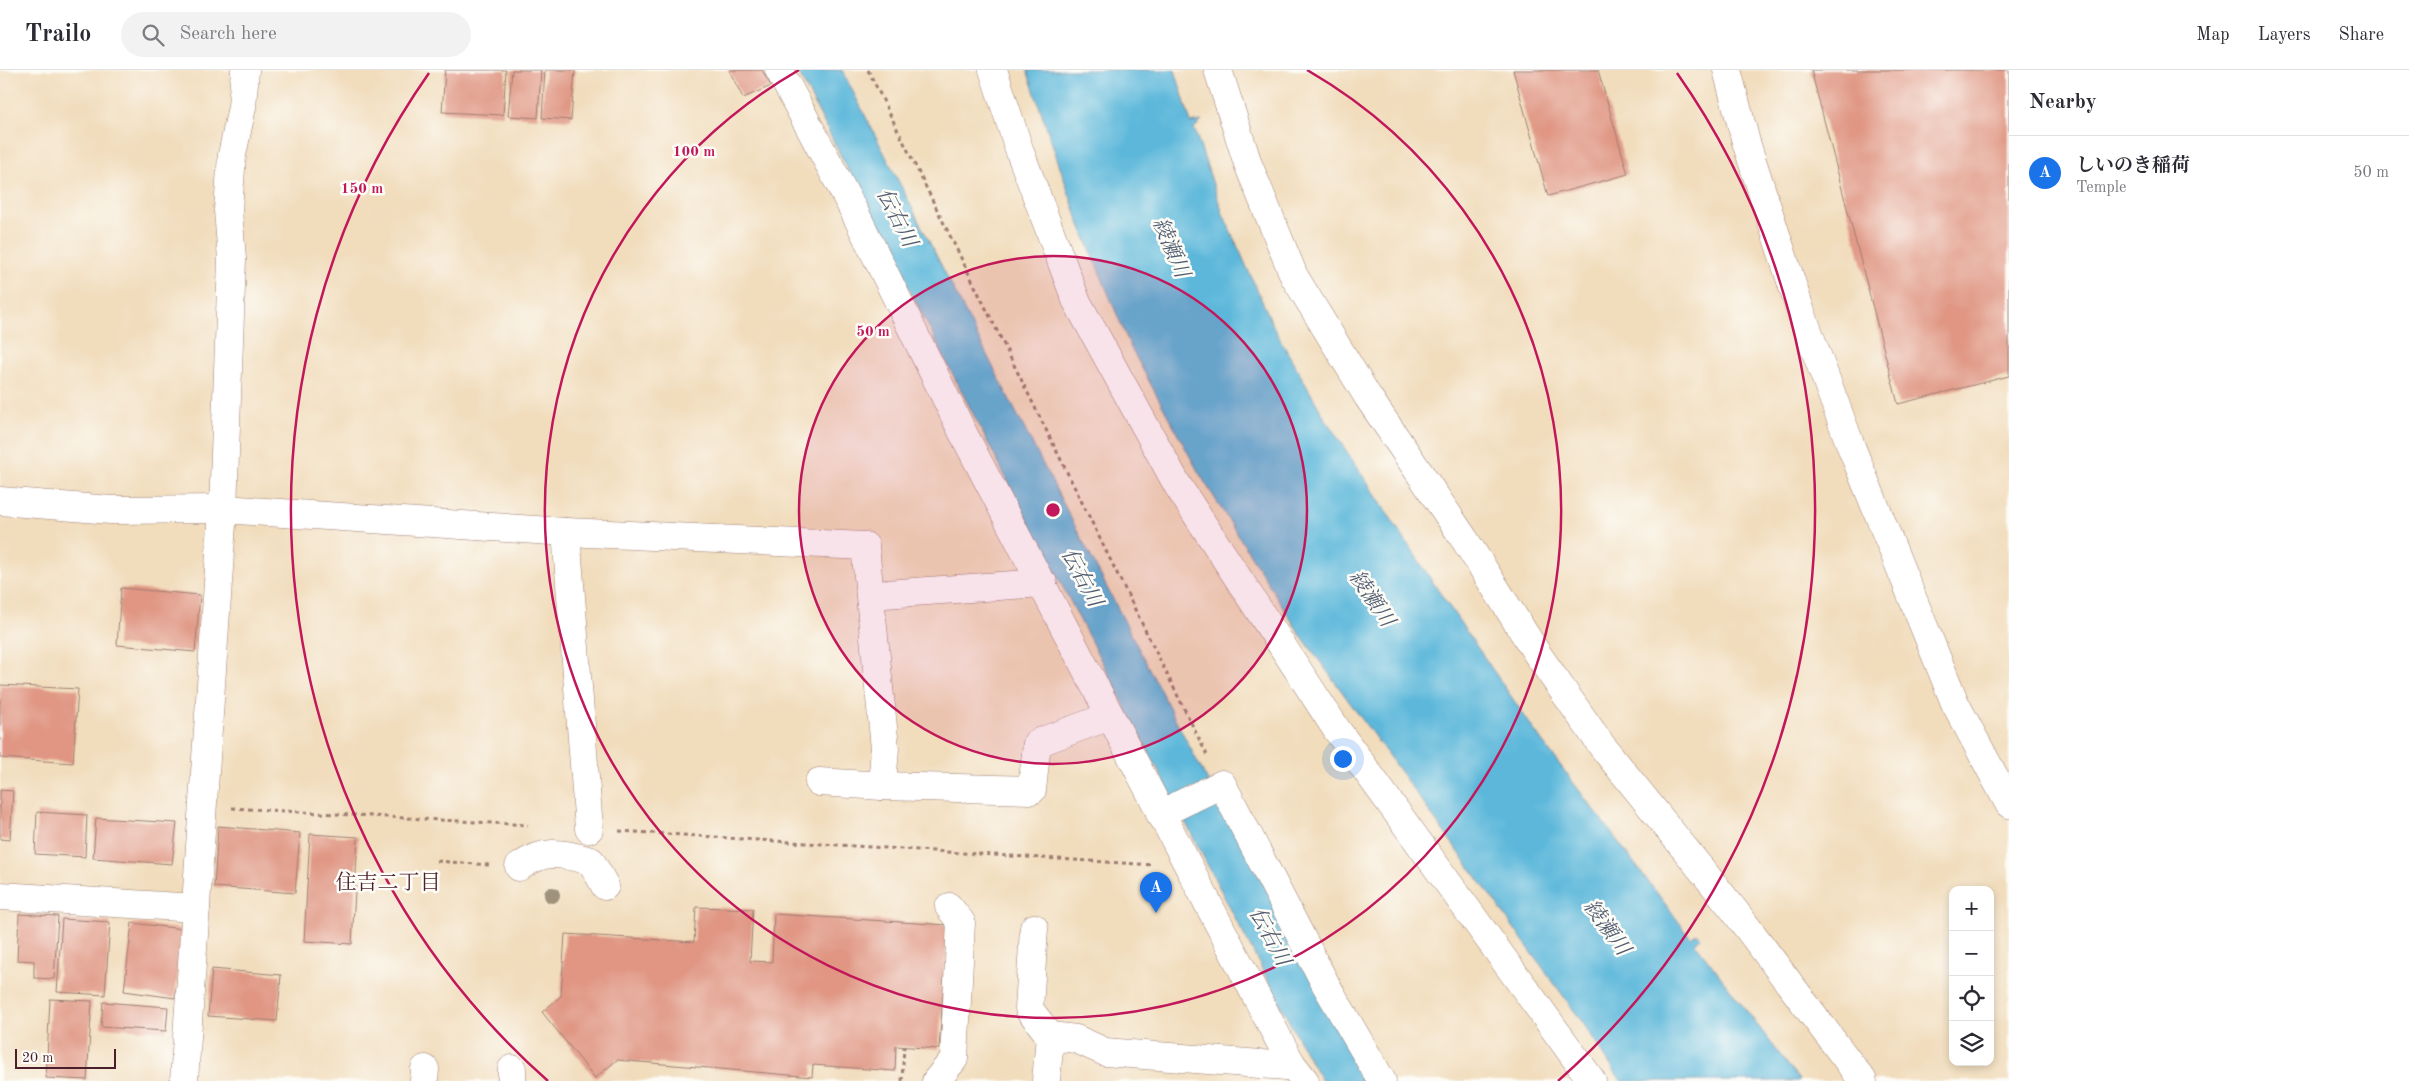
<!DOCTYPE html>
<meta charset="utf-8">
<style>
:root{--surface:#fff;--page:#f2f2f3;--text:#2b2b33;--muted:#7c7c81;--line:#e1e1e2;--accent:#1a73e8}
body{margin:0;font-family:"Old Standard TT","Noto Serif JP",serif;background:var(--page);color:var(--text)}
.controls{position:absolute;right:15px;bottom:15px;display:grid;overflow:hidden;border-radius:10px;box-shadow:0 2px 8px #0003}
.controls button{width:45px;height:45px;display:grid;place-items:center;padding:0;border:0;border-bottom:1px solid var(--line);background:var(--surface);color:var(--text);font:25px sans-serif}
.scale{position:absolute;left:15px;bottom:12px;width:101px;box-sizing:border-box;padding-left:5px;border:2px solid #4a1f2b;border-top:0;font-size:14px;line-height:18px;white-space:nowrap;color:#4a1f2b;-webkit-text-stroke:4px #fdfcf7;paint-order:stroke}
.you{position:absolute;left:1342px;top:688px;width:18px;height:18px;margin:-12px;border:4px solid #fff;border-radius:50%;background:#1a73e8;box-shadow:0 0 0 8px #1a73e833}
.badge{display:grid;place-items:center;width:32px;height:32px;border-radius:50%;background:var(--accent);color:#fff;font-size:16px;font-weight:700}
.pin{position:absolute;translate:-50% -41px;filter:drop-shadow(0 1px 2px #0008)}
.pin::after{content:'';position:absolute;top:26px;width:18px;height:15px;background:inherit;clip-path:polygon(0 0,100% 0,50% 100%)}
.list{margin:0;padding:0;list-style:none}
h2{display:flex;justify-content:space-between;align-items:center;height:65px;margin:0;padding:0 20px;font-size:21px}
h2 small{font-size:16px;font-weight:400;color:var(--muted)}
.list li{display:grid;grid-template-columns:32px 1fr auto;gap:15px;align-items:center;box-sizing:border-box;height:75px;padding:0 20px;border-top:1px solid var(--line)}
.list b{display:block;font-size:19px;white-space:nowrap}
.list p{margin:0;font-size:16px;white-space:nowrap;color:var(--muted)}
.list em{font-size:16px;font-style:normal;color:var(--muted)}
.icon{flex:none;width:28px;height:28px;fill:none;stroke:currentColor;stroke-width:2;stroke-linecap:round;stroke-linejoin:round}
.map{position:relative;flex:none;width:2009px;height:1011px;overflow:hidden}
header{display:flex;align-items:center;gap:30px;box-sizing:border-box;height:70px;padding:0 25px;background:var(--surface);border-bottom:1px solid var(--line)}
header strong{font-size:24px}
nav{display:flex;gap:28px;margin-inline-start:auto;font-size:18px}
.search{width:350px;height:45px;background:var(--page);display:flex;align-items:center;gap:12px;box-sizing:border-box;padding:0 18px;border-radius:28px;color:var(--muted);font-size:19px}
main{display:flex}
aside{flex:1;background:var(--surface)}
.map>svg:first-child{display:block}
.water{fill:#5cb7da;stroke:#536b82}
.building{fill:#e09683}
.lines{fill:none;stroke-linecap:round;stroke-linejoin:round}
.minor-casing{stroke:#9e7e73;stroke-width:29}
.path{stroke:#9e7e73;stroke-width:3;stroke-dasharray:4 4;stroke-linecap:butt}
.minor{stroke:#fff;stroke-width:28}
.tree{fill:#9e927d}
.ring{fill:none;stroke:#c2185b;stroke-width:2.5}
.labels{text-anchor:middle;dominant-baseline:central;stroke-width:5;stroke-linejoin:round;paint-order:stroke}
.water-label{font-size:21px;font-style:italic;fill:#515c71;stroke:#fdfcf7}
.neighbourhood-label{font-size:21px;fill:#4a1f2b;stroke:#fdfcf7}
.centre{fill:#c2185b;stroke:#fdfcf7;stroke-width:2.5}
.ring-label{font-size:15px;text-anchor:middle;font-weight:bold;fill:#c2185b;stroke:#fdfcf7;stroke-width:5;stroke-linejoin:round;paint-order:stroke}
</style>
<header>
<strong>Trailo</strong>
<div class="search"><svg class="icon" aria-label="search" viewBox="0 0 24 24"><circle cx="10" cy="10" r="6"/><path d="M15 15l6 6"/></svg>Search here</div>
<nav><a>Map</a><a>Layers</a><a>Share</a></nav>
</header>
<main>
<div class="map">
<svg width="2009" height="1011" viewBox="0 0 2009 1011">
<rect width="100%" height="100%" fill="#fdfcf7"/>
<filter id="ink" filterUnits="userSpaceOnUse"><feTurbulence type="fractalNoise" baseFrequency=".02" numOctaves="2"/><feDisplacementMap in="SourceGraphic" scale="10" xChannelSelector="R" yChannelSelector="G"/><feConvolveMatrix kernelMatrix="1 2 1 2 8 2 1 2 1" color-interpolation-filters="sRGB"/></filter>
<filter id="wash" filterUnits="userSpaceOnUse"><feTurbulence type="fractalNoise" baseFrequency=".0096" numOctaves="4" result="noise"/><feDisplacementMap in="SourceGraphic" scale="20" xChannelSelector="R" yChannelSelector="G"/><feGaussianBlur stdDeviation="1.12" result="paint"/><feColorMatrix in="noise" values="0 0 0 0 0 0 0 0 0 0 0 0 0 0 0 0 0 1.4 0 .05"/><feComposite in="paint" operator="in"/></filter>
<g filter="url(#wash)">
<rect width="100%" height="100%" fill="#f1dcbb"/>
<!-- water -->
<g class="water">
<path d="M797 0H842L1023 356 1196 689 1370 1011H1322L1304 980 1005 406Z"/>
<path d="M1027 0H1175L1191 53 1202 51 1194 58 1223 144 1276 262 1326 350 1440 523 1541 670 1691 868 1697 863 1701 867 1695 873 1800 1011H1621L1583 953 1300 564 1199 403 1130 276 1078 150Z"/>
</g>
<g id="blocks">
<!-- building -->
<g class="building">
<path d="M445 0H506L503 45 442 42Z"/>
<path d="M512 0H541L538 48 508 46Z"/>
<path d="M545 0H575L571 50 542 48Z"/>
<path d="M729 0H762L771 16 743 28Z"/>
<path d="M1513 0H1598L1628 104 1548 126Z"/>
<path d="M1811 0H2009V306L1898 334Z"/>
<path d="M121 518 200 525 195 582 117 575Z"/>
<path d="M0 615 78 619 73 693 0 688Z"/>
<path d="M0 720 13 721 10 770 0 769Z"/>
<path d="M37 742 87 745 85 787 35 784Z"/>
<path d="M96 748 177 753 172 794 93 788Z"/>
<path d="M218 756 300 763 295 823 214 817Z"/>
<path d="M310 764 358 767 352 874 304 871Z"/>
<path d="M696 837 753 839 750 891 772 892 774 844 948 855 939 979 896 976 895 1001 813 995 812 1007 617 990 595 1008 542 942 561 926 565 864 694 872Z"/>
<path d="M19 844 58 846 54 909 34 908V891L17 890Z"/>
<path d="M62 849 110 852 105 925 57 922Z"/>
<path d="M132 853 183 859 175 928 124 921Z"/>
<path d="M212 899 281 905 277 951 208 946Z"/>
<path d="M50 929 92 931 87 1010 46 1008Z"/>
<path d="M103 932 168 937 166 961 101 957Z"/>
</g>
</g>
</g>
<g filter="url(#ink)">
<use href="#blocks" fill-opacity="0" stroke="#9e7e73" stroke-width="1"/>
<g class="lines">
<!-- minor casing -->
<g class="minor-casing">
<g id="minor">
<path d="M779 0 855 143 962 361 1291 993 1305 1011"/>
<path d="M993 0 1020 82 1076 230 1178 416 1337 660 1592 1011"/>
<path d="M1218 0 1248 94 1294 206 1368 327 1463 467 1538 585 1602 676 1734 840 1863 1011"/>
<path d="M1727 0 1746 72 1801 242 1852 379 1955 633 2009 734"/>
<path d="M0 431 111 440 223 439 566 462 865 476 885 678 882 716"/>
<path d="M566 462 589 759"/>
<path d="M871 525 1043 513"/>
<path d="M819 712 882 716 1032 720 1037 673 1110 646"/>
<path d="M1160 744 1222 714 1326 915 1382 1011"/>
<path d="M519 797C546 778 560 783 591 791L605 816"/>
<path d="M0 826 196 838"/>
<path d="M1034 858 1029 939 1050 966"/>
<path d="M184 1011 223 439 232 189 228 140 232 85 242 37 245 0"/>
<path d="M424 1011 425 999"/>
<path d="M512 1011V999"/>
<path d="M936 1011 954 989 961 852 949 837"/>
<path d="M1046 1011 1050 966 1076 969 1105 982 1286 996 1291 993"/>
</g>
</g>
<!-- path -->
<g class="path">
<path d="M868 0 1208 687"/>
<path d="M232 738 528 755"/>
<path d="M619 761 1152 795"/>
<path d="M437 791 489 795"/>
<path d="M902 1011 904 977"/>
</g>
<!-- minor -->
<use href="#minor" class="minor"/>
</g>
<!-- trees -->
<circle class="tree" cx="552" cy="825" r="8"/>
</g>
<!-- distance rings -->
<circle cx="1053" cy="440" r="254" fill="#c2185b" fill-opacity=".12"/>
<g class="ring">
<circle cx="1053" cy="440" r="254"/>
<path d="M1307 0A508 508 0 1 1 799 0"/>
<path d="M548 1011A762 762 0 0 1 429 3M1677 3A762 762 0 0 1 1558 1011"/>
</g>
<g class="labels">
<!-- water labels -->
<g class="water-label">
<text transform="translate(896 148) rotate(63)">伝右川</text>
<text transform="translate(1170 178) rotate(67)">綾瀬川</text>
<text transform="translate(1081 508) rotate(62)">伝右川</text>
<text transform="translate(1371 529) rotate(56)">綾瀬川</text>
<text transform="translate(1606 858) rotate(54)">綾瀬川</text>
<text transform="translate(1269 867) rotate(62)">伝右川</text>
</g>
<!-- neighbourhood labels -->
<g class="neighbourhood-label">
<text x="388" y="813">住吉二丁目</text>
</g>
</g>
<circle cx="1053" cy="440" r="8" class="centre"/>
<g class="ring-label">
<text x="694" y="86">100 m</text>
<text x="362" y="123">150 m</text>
<text x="873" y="266">50 m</text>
</g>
</svg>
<div class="controls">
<button>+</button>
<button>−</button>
<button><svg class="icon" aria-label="locate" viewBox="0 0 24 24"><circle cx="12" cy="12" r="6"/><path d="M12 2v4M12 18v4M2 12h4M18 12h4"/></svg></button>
<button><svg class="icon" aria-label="layers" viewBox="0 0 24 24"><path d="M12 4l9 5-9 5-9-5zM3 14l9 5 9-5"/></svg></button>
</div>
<div class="scale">20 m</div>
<div class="you"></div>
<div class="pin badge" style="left:1156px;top:843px">A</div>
</div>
<aside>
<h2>Nearby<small></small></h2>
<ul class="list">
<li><span class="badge">A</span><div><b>しいのき稲荷</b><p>Temple</p></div><em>50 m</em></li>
</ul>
</aside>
</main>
